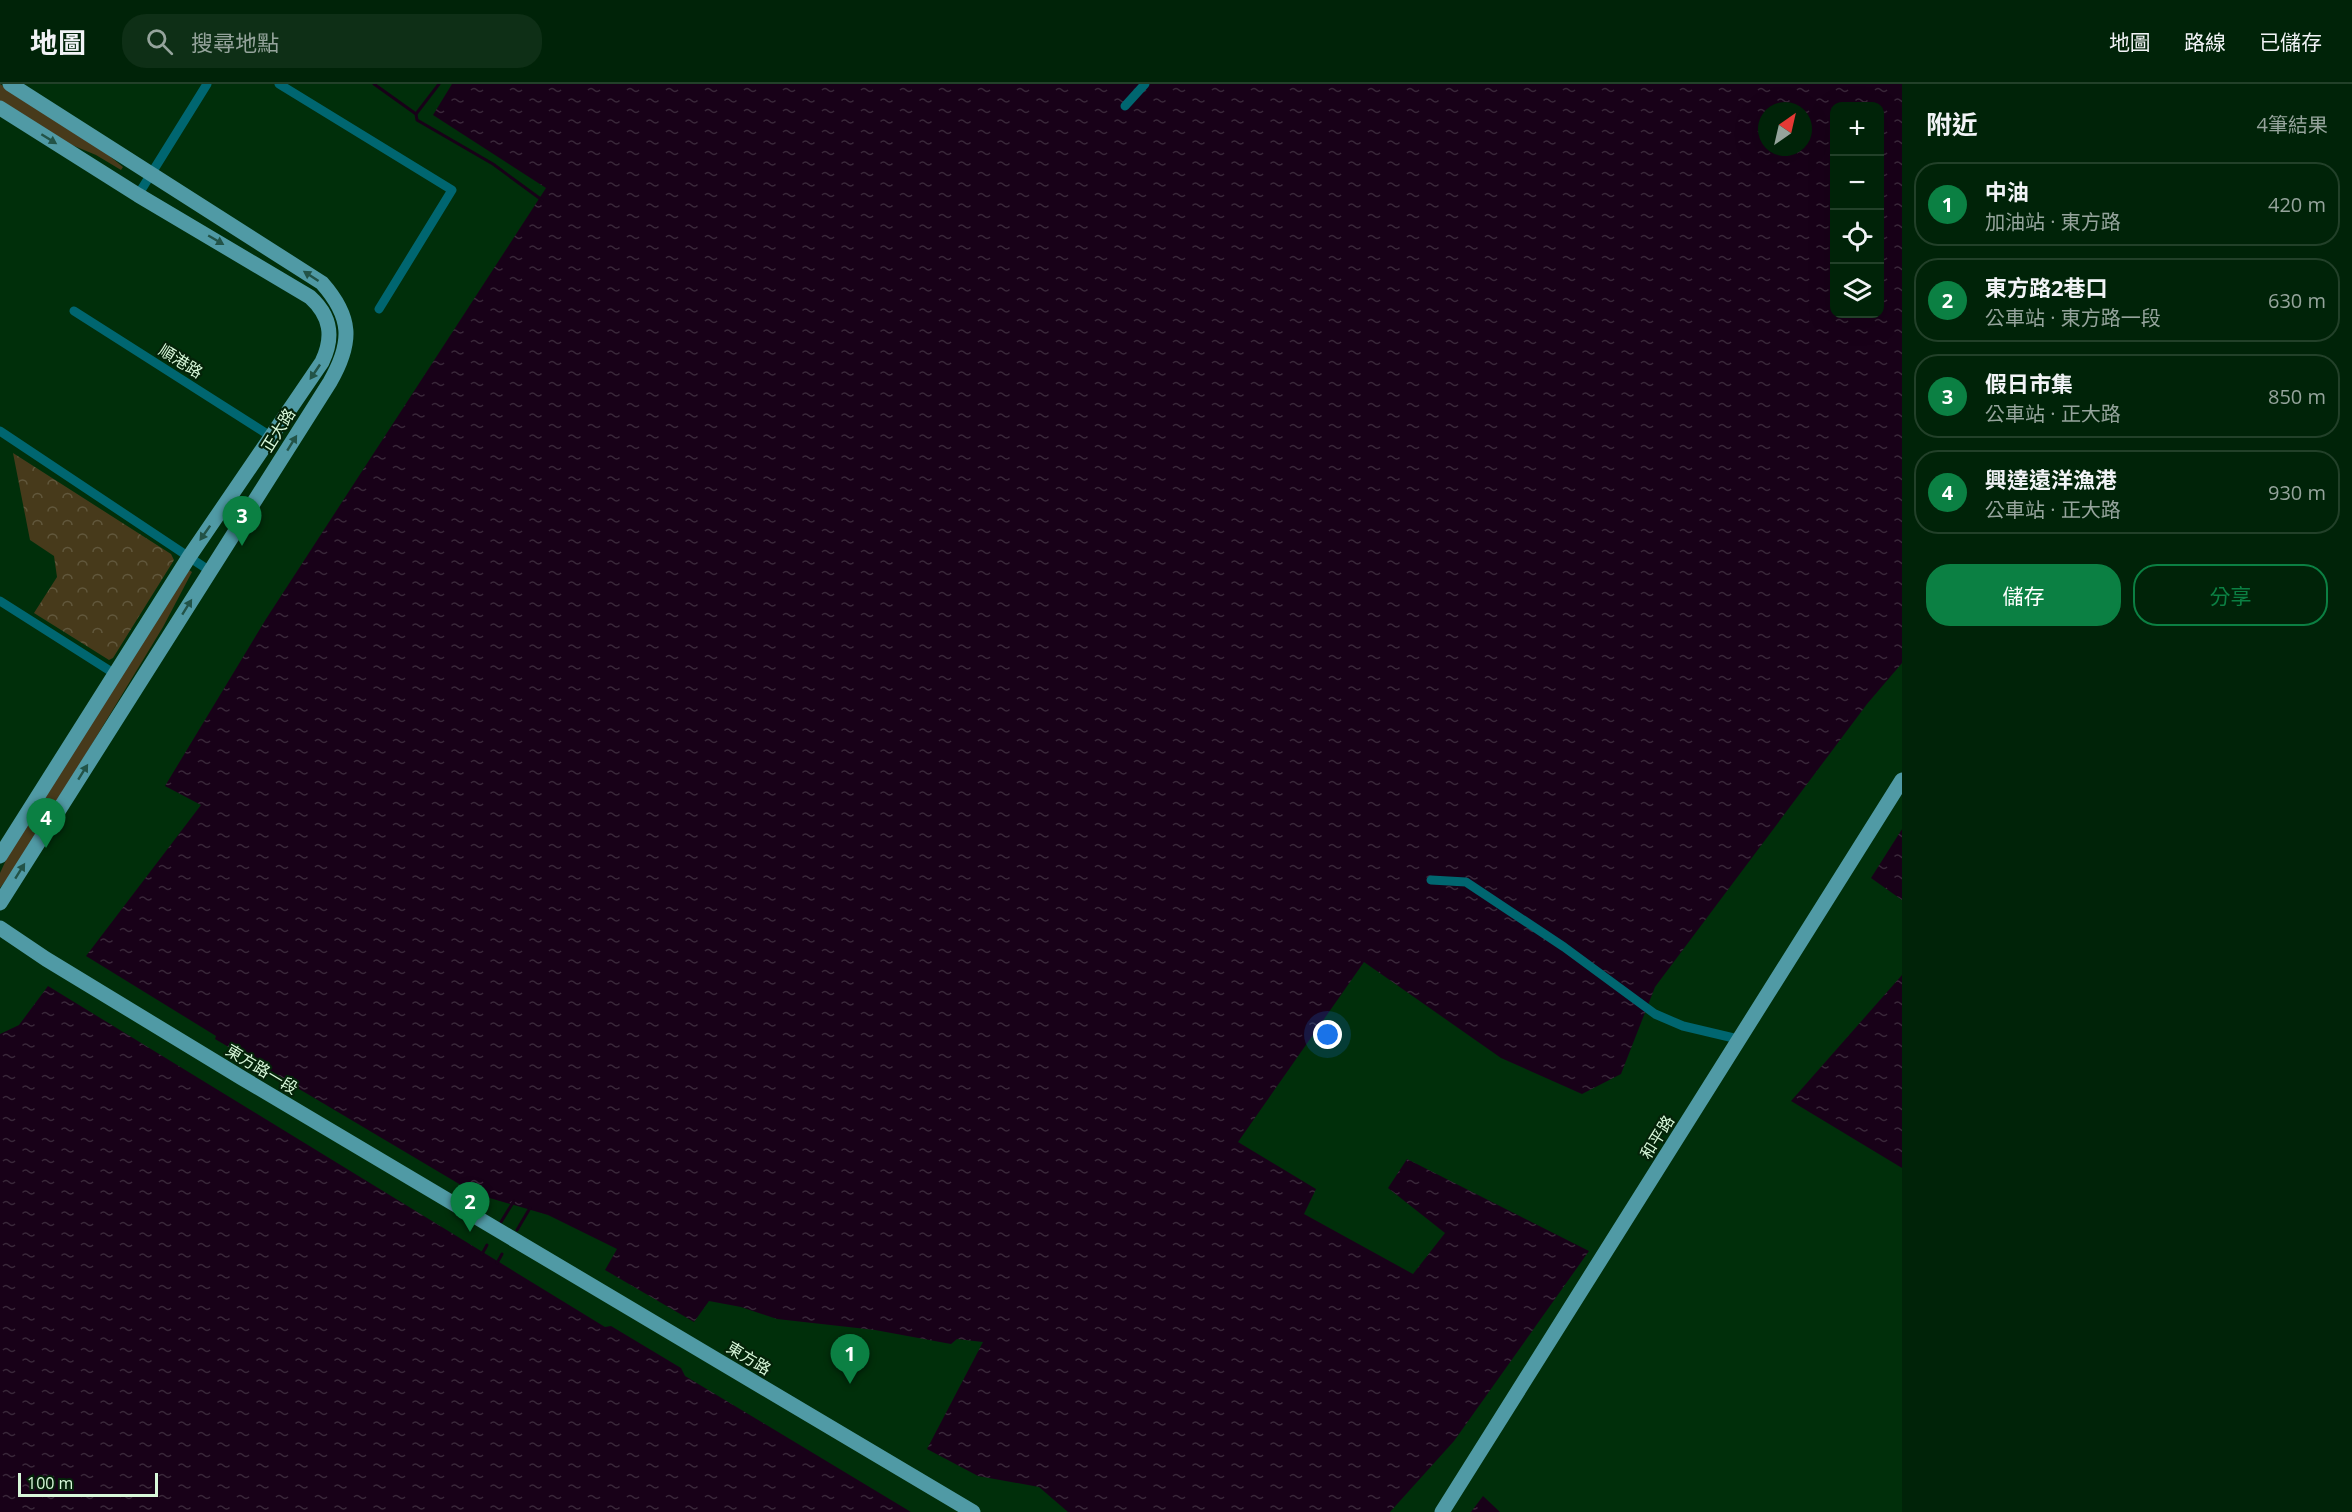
<!DOCTYPE html>
<html lang="zh-TW">
<meta charset="utf-8">
<style>
:root{--surface:#002308;--page:#0e2f16;--text:#f1f3f6;--muted:#95a49c;--line:#224029;--accent:#0b8043}
body{margin:0;font-family:"Open Sans","Noto Sans TC",sans-serif;background:var(--page);color:var(--text)}
.controls{position:absolute;right:18px;top:18px;display:grid;overflow:hidden;border-radius:12px;box-shadow:0 6px 24px #0002}
.controls button{width:54px;height:54px;display:grid;place-items:center;padding:0;border:0;border-bottom:2px solid var(--line);background:var(--surface);color:var(--text);font:30px sans-serif}
.compass{position:absolute;left:1758px;top:18px;width:54px;height:54px;border-radius:50%;background:var(--surface);box-shadow:0 6px 24px #0002;rotate:34deg}
.scale{position:absolute;left:18px;bottom:15px;width:140px;box-sizing:border-box;padding-left:6px;border:3px solid #d8f8da;border-top:0;font-size:16px;line-height:21px;white-space:nowrap;color:#d8f8da;-webkit-text-stroke:4px #042309;paint-order:stroke}
.you{position:absolute;left:1328px;top:951px;width:21px;height:21px;margin:-15px;border:4px solid #fff;border-radius:50%;background:#1a73e8;box-shadow:0 0 0 9px #1a73e833}
.badge{display:grid;place-items:center;width:39px;height:39px;border-radius:50%;background:var(--accent);color:#fff;font-size:20px;font-weight:700}
.pin{position:absolute;translate:-50% -50px;filter:drop-shadow(0 2px 3px #0008)}
.pin::after{content:'';position:absolute;top:32px;width:21px;height:18px;background:inherit;clip-path:polygon(0 0,100% 0,50% 100%)}
.list{margin:0;padding:0;list-style:none}
h2{display:flex;justify-content:space-between;align-items:center;height:78px;margin:0;padding:0 24px;font-size:26px}
h2 small{font-size:20px;font-weight:400;color:var(--muted)}
.list li{display:grid;grid-template-columns:39px 1fr auto;gap:18px;align-items:center;box-sizing:border-box;height:84px;margin:0 12px 12px;padding:0 12px;border:2px solid var(--line);border-radius:24px}
.list b{display:block;font-size:22px;white-space:nowrap}
.list p{margin:0;font-size:20px;white-space:nowrap;color:var(--muted)}
.list em{font-size:20px;font-style:normal;color:var(--muted)}
.actions{display:flex;gap:12px;padding:18px 24px}
.actions a{flex:1;padding:14px 0;border:2px solid var(--accent);border-radius:24px;text-align:center;font-size:21px;color:var(--accent)}
.actions .main{background:var(--accent);color:#fff}
.icon{flex:none;width:33px;height:33px;fill:none;stroke:currentColor;stroke-width:2;stroke-linecap:round;stroke-linejoin:round}
.map{position:relative;flex:none;width:1902px;height:1428px;overflow:hidden}
header{display:flex;align-items:center;gap:36px;box-sizing:border-box;height:84px;padding:0 30px;background:var(--surface);border-bottom:2px solid var(--line)}
header strong{font-size:28px}
nav{display:flex;gap:33px;margin-inline-start:auto;font-size:21px}
.search{width:420px;height:54px;background:var(--page);display:flex;align-items:center;gap:15px;box-sizing:border-box;padding:0 21px;border-radius:24px;color:var(--muted);font-size:22px}
main{display:flex}
aside{flex:1;background:var(--surface)}
.map>svg:first-child{display:block}
.grass{fill:#473a1b}
.park{fill:url(#park-crowns)}
.water{fill:url(#water-ripples);fill-rule:evenodd}
.lines{fill:none;stroke-linecap:round;stroke-linejoin:round}
.stream{stroke:#180118;stroke-width:3}
.street{stroke:#006670;stroke-width:9}
.primary{stroke:#509aa5;stroke-width:15}
.oneway{fill:#225347}
.labels{text-anchor:middle;dominant-baseline:central;stroke-width:4.5;stroke-linejoin:round;paint-order:stroke}
.street-label{font-size:16px;fill:#d8f8da;stroke:#042309}
</style>
<header>
<strong>地圖</strong>
<div class="search"><svg class="icon" aria-label="search" viewBox="0 0 24 24"><circle cx="10" cy="10" r="6"/><path d="M15 15l6 6"/></svg>搜尋地點</div>
<nav><a>地圖</a><a>路線</a><a>已儲存</a></nav>
</header>
<main>
<div class="map">
<svg width="1902" height="1428" viewBox="0 0 1902 1428">
<defs>
<pattern id="park-crowns" width="20" height="18" patternUnits="userSpaceOnUse" patternTransform="scale(1.5)"><rect width="20" height="18" fill="#473a1b"/><path d="M2 6a3 3 0 1 1 6 0M12 15a3 3 0 1 1 6 0" fill="none" stroke="#61573c"/></pattern>
<pattern id="water-ripples" width="26" height="14" patternUnits="userSpaceOnUse" patternTransform="scale(1.5)"><rect width="26" height="14" fill="#180118"/><path d="M2 4q2-2 4 0t4 0M15 11q2-2 4 0t4 0" fill="none" stroke="#392739"/></pattern>
</defs>
<rect width="100%" height="100%" fill="#002f0a"/>
<!-- grass -->
<g class="grass">
<path d="M0 0 91 57 123 83 121 86 96 71 67 59 0 17Z"/>
<path d="M189 486 192 488 163 543 21 777 0 804V789L12 763Z"/>
</g>
<!-- park -->
<path class="park" d="M13 369 171 470 174 476 113 574 109 576 34 529 57 493 54 472 30 456Z"/>
<!-- water -->
<g class="water">
<path d="M452 0H1902V579L1867 620 1655 903 1621 990 1582 1010 1501 974 1364 878 1238 1058 1316 1105 1304 1130 1413 1190 1445 1149 1388 1104 1407 1075 1589 1167 1454 1357 1390 1428H1068L1039 1403 978 1392 927 1365 983 1258 957 1255 951 1260 875 1246 777 1235 741 1223 709 1217 694 1238 605 1186 617 1165 548 1131 476 1110 215 955 216 952 86 872 201 721 165 702 266 535 546 104 433 31ZM1834 22H1880V230H1834ZM1767 27H1803V63H1767Z"/>
<path d="M1902 745V816L1871 794Z"/>
<path d="M1902 891V1084L1791 1017Z"/>
<path d="M48 902 605 1243 611 1242 681 1284 685 1292 911 1428H0V950L19 941Z"/>
<path d="M1483 1412 1500 1428H1471Z"/>
</g>
<g class="lines">
<!-- stream -->
<g class="stream">
<path d="M374 0 416 30 417 36 493 80 542 116"/>
<path d="M416 30 439 0"/>
<path d="M501 1138 514 1117"/>
<path d="M517 1146 530 1124"/>
<path d="M482 1170 487 1161"/>
<path d="M497 1179 502 1170"/>
</g>
<!-- street -->
<g class="street">
<path d="M279 0 452 106 379 225"/>
<path d="M1125 22 1145 0"/>
<path d="M138 111 207 0"/>
<path d="M74 227 272 353"/>
<path d="M0 347 210 487"/>
<path d="M0 517 115 590"/>
<path d="M1431 796 1466 798 1564 863 1655 930 1683 942 1738 955"/>
</g>
<!-- primary -->
<g class="primary">
<path d="M0 24 138 111 310 213C331 232 334 253 322 278L189 473 0 772"/>
<path d="M0 819 330 298C353 258 352 233 322 199L10 0"/>
<path d="M0 844 46 875 242 994 973 1428"/>
<path d="M1442 1428 1902 696"/>
</g>
</g>
<!-- one-way arrows -->
<defs><path id="oneway-solid" d="M-6-.8H1V-3.2L6.5 0L1 3.2V.8H-6Z" transform="scale(1.5)"/></defs>
<g class="oneway">
<use href="#oneway-solid" transform="translate(49 55) rotate(32)"/>
<use href="#oneway-solid" transform="translate(216 156) rotate(30)"/>
<use href="#oneway-solid" transform="translate(311 192) rotate(-147)"/>
<use href="#oneway-solid" transform="translate(315 288) rotate(124)"/>
<use href="#oneway-solid" transform="translate(292 359) rotate(-58)"/>
<use href="#oneway-solid" transform="translate(205 449) rotate(125)"/>
<use href="#oneway-solid" transform="translate(187 523) rotate(-58)"/>
<use href="#oneway-solid" transform="translate(83 688) rotate(-58)"/>
<use href="#oneway-solid" transform="translate(20 787) rotate(-58)"/>
</g>
<g class="labels">
<!-- street labels -->
<g class="street-label">
<text transform="translate(181 277) rotate(32)">順港路</text>
<text transform="translate(278 346) rotate(-58)">正大路</text>
<text transform="translate(262 985) rotate(31)">東方路一段</text>
<text transform="translate(1657 1053) rotate(-58)">和平路</text>
<text transform="translate(749 1274) rotate(31)">東方路</text>
</g>
</g>
</svg>
<div class="controls">
<button>+</button>
<button>−</button>
<button><svg class="icon" aria-label="locate" viewBox="0 0 24 24"><circle cx="12" cy="12" r="6"/><path d="M12 2v4M12 18v4M2 12h4M18 12h4"/></svg></button>
<button><svg class="icon" aria-label="layers" viewBox="0 0 24 24"><path d="M12 4l9 5-9 5-9-5zM3 14l9 5 9-5"/></svg></button>
</div>
<svg class="compass" viewBox="-18 -18 36 36"><path d="M0-13l5 13h-10z" fill="#e53935"/><path d="M0 13l5-13h-10z" fill="#95a49c"/></svg>
<div class="scale">100 m</div>
<div class="you"></div>
<div class="pin badge" style="left:850px;top:1300px">1</div>
<div class="pin badge" style="left:470px;top:1148px">2</div>
<div class="pin badge" style="left:242px;top:462px">3</div>
<div class="pin badge" style="left:46px;top:764px">4</div>
</div>
<aside>
<h2>附近<small>4筆結果</small></h2>
<ul class="list">
<li><span class="badge">1</span><div><b>中油</b><p>加油站 · 東方路</p></div><em>420 m</em></li>
<li><span class="badge">2</span><div><b>東方路2巷口</b><p>公車站 · 東方路一段</p></div><em>630 m</em></li>
<li><span class="badge">3</span><div><b>假日市集</b><p>公車站 · 正大路</p></div><em>850 m</em></li>
<li><span class="badge">4</span><div><b>興達遠洋漁港</b><p>公車站 · 正大路</p></div><em>930 m</em></li>
</ul>
<div class="actions"><a class="main">儲存</a><a>分享</a></div>
</aside>
</main>
